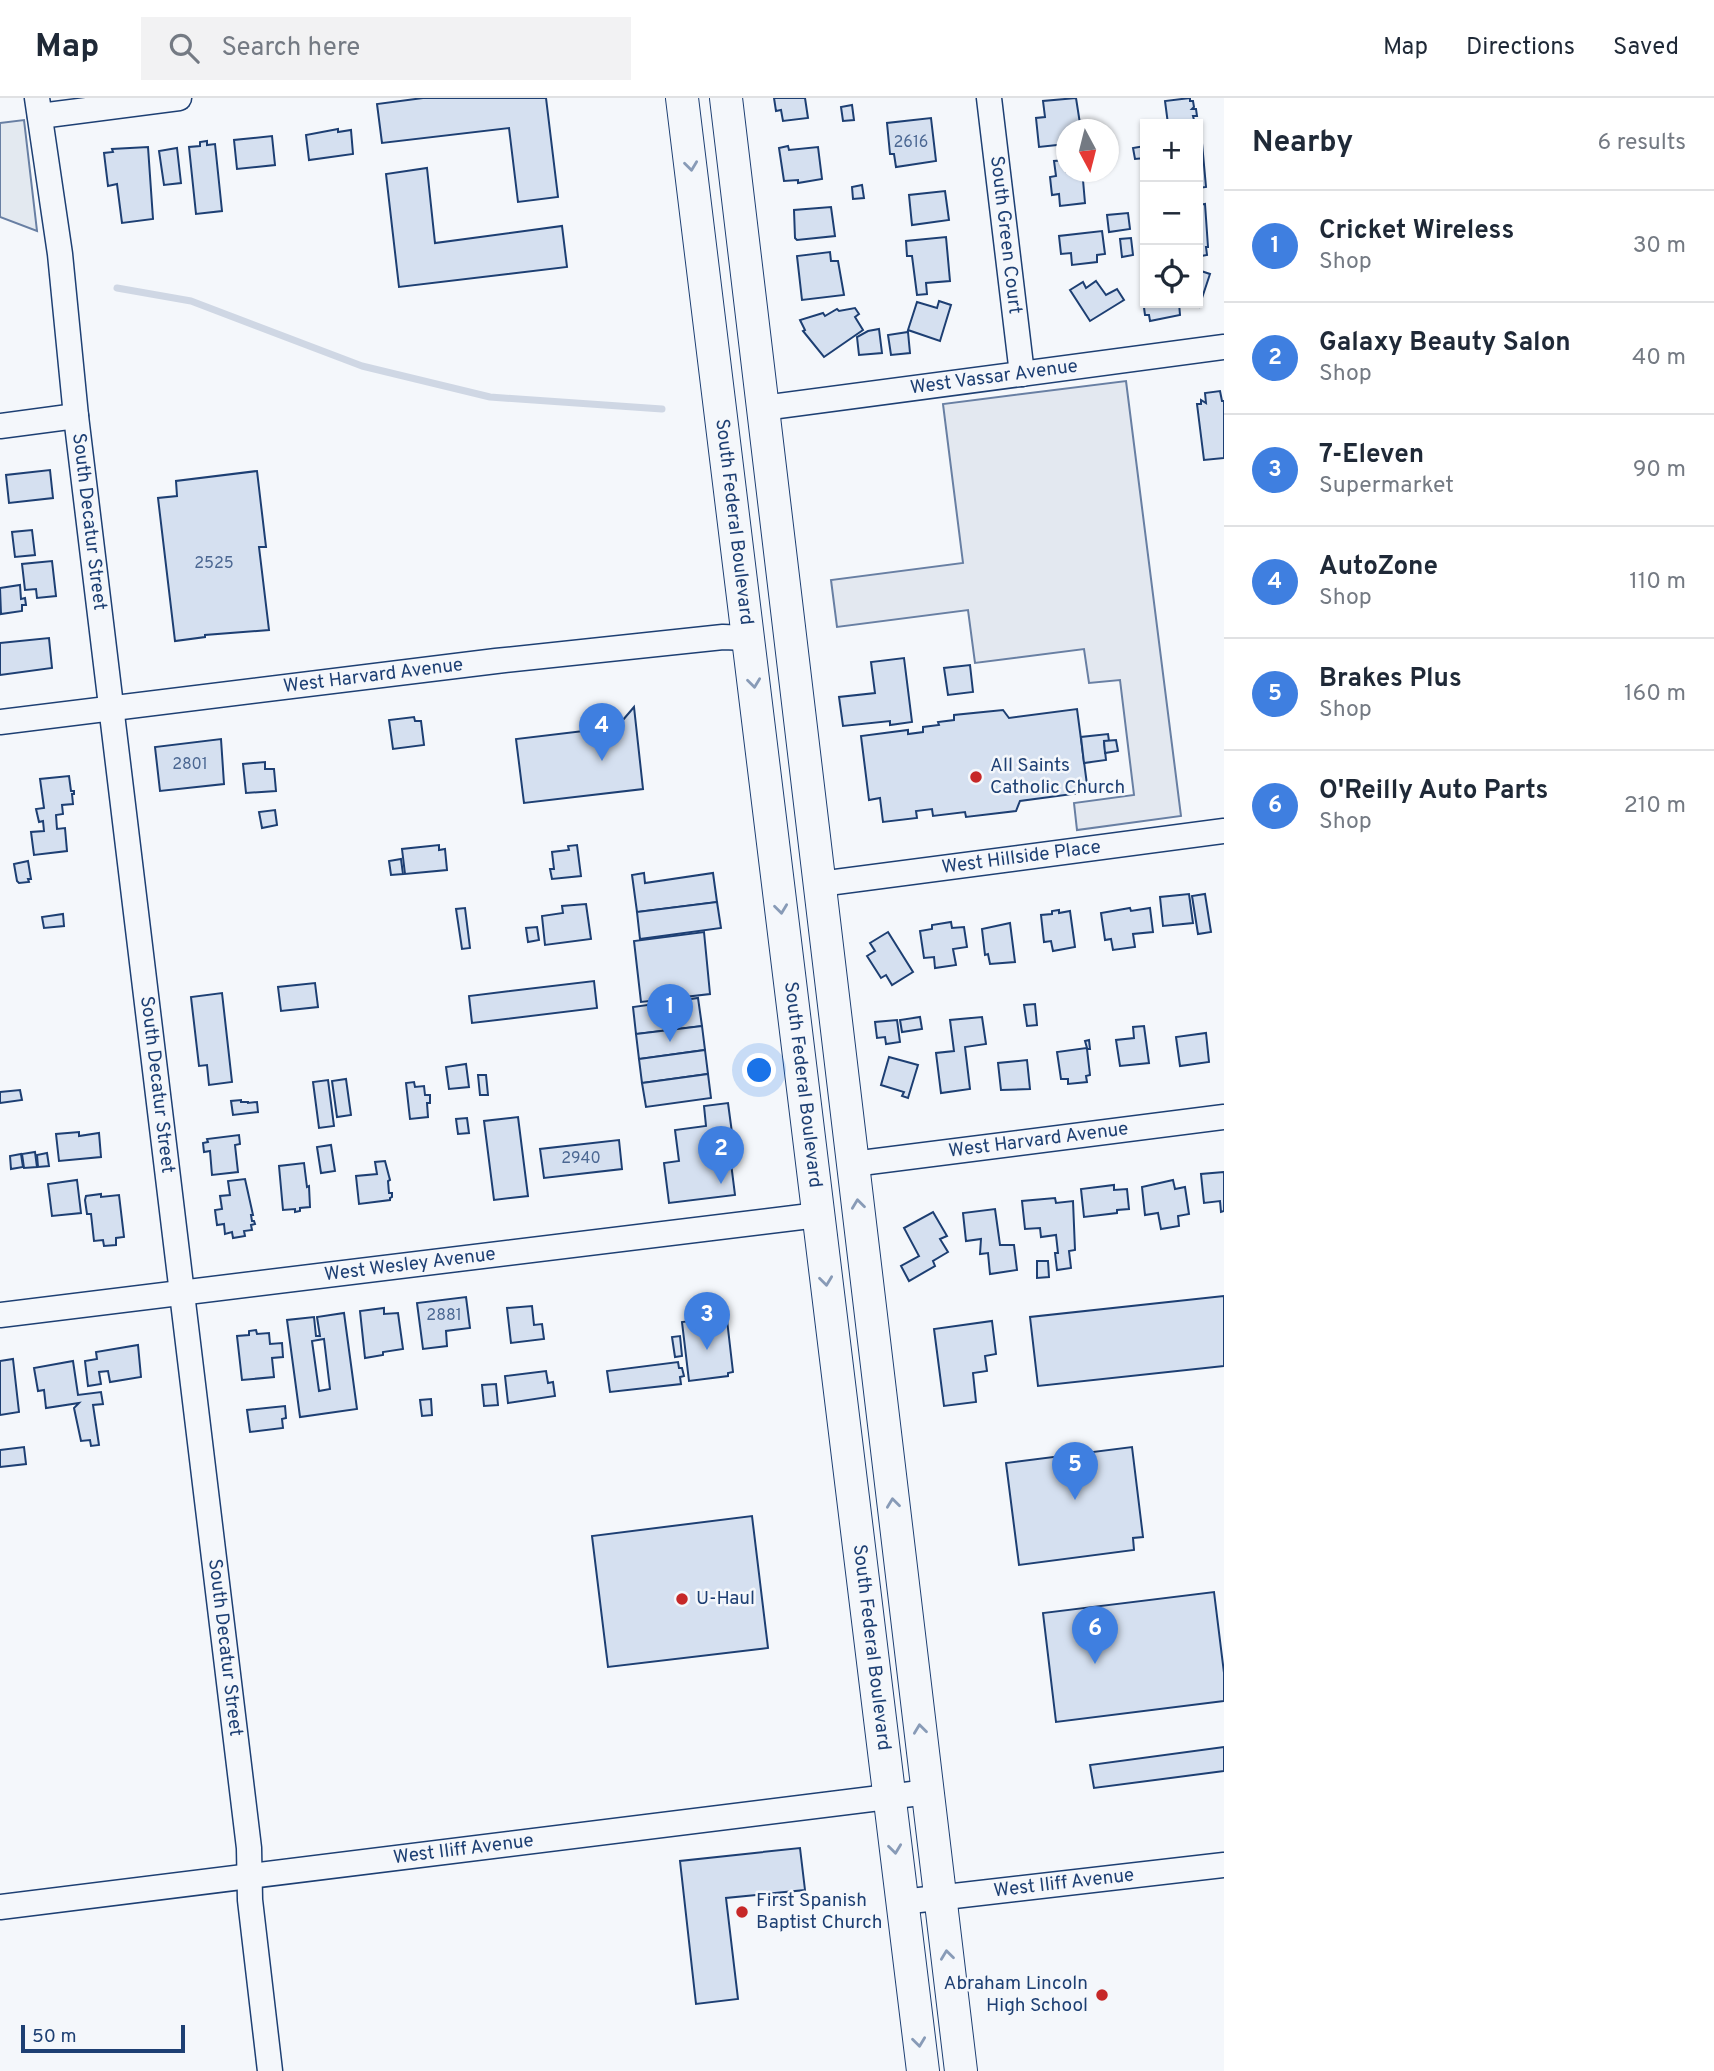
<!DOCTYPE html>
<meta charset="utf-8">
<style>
:root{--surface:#fff;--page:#f2f2f3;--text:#1f2937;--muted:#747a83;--line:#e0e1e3;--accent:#c62828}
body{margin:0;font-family:Overpass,sans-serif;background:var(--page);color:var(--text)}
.controls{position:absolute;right:21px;top:21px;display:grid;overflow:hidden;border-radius:0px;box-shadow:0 2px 5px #0004}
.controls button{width:63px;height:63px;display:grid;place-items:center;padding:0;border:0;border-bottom:2px solid var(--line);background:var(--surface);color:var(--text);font:35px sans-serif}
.compass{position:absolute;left:1056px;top:21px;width:63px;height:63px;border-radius:50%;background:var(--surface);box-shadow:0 2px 5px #0004;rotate:173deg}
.scale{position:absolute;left:21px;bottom:18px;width:164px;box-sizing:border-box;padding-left:7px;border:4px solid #1d3f73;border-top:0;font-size:19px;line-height:24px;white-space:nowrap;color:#1d3f73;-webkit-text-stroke:5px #f4f7fb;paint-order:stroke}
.you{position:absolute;left:760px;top:973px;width:24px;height:24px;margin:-18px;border:5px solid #fff;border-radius:50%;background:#1a73e8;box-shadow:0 0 0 10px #1a73e833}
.badge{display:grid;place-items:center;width:46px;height:46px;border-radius:50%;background:var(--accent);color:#fff;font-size:23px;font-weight:700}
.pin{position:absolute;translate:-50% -58px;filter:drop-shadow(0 2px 4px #0008)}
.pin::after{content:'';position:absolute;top:37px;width:24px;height:21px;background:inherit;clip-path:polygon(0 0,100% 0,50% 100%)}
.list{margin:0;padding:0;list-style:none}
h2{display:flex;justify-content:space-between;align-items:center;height:91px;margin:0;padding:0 28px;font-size:30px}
h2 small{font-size:23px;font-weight:400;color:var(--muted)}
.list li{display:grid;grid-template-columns:46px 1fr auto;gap:21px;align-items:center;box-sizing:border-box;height:112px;padding:0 28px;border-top:2px solid var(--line)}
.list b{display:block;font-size:26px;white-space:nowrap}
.list p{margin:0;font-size:23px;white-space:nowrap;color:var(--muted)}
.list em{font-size:23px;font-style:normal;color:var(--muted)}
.icon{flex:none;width:38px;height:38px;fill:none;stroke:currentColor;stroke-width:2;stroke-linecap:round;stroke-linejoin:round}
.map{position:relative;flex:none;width:1224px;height:1973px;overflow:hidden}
header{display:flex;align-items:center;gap:42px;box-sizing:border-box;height:98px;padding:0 35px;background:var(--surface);border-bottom:2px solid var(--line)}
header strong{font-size:33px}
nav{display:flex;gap:38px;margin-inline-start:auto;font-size:24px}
.search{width:490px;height:63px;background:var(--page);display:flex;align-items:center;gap:18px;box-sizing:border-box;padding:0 24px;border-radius:0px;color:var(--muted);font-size:26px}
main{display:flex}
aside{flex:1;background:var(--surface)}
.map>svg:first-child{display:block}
.green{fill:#e3e9f0;stroke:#687fa3;stroke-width:2}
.parking{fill:#e3e8f0;stroke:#687fa3;stroke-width:2}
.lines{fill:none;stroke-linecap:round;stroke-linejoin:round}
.stream{stroke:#cfd7e4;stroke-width:7}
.building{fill:#d5e0f0;stroke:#1d3f73;stroke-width:2;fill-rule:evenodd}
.minor-casing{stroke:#1d3f73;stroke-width:27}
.major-casing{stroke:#1d3f73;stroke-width:34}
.minor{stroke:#f4f7fb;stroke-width:24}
.major{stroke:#f4f7fb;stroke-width:32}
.oneway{stroke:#889bb7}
.poi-dot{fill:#c62828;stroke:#f4f7fb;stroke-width:2.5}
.labels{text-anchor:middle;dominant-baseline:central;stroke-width:5;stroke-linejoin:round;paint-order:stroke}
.number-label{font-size:16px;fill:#4b6792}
.street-label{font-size:19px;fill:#1d3f73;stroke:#f4f7fb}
.poi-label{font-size:19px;fill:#1d3f73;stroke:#f4f7fb;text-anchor:start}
</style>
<header>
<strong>Map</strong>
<div class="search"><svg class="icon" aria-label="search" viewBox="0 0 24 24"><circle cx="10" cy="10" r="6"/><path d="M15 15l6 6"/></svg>Search here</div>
<nav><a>Map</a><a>Directions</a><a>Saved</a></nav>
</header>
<main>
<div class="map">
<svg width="1224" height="1973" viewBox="0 0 1224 1973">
<rect width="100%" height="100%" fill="#f4f7fb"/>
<!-- green -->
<path class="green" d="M24 22 37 133 0 119V25Z"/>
<!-- parking -->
<path class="parking" d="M1126 283 1181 718 1077 732 1074 705 1134 697 1120 582 1089 585 1084 551 975 565 968 512 837 529 831 482 963 465 943 306Z"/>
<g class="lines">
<!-- stream -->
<path class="stream" d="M117 190 191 203 362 268 490 299 662 311"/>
</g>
<!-- building -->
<g class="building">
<path d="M423 0H546L558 99 518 104 509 30 382 45 377 6Z"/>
<path d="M774 0H805L808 20 783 23 781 12 776 13Z"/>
<path d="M1076 0 1081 32H1066V46L1039 49 1036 20 1045 19 1043 3Z"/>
<path d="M1190 0V3H1193L1194 9 1192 11H1196L1197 18H1193L1195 26H1168L1165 3Z"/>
<path d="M852 7 854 22 843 23 841 9Z"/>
<path d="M931 20 936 63 896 69 894 56H890L887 25Z"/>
<path d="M338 31V34L351 32 353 56 309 62 306 37Z"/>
<path d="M272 38 275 67 237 71 234 42Z"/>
<path d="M207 43V47L215 46 222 113 196 116 189 49 200 48V44Z"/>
<path d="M1202 45 1206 89 1198 90V46Z"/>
<path d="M788 48 789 52 818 49 822 81 798 85V82L784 83 779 50Z"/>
<path d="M1145 48V60L1135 61 1133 50Z"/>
<path d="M148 49 153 121 122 125 117 86 108 88 104 55 113 54 112 51Z"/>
<path d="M177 50 181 85 164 87 159 53Z"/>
<path d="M1066 62V74H1091L1092 81 1083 82 1085 105 1060 108 1059 96 1052 97 1050 79 1056 78 1054 63Z"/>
<path d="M427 70 435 145 562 128 567 169 399 189 386 76Z"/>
<path d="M862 87 864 100 853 101 852 89Z"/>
<path d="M945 93 949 122 912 127 909 97Z"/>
<path d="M1205 106 1208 149H1206L1207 157 1201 158 1200 150H1198V107Z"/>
<path d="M831 109 835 138 797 142 795 140 794 112Z"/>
<path d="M1128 115 1130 131 1109 134 1107 117Z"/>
<path d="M1102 133 1105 156 1097 157V164L1072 167 1071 155 1061 156 1059 138Z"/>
<path d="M946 139 950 183 926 185 927 196 917 197 912 158H907L906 143Z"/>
<path d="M1131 140 1133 157 1122 159 1120 141Z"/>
<path d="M830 154 831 163H838L844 197 802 202 797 158Z"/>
<path d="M1201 173 1210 176 1199 209 1187 205H1198V176L1200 177Z"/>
<path d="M1096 183 1106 197 1117 191 1124 202 1090 223 1070 192 1083 184 1086 190Z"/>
<path d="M1143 202 1145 205H1179L1180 217 1150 223 1149 217H1145Z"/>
<path d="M939 203 951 207 940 243 908 232 917 204 937 210Z"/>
<path d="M855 210 859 216 855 219 863 232 824 259 803 233 805 232 800 222 823 215 825 218 837 211 839 213Z"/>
<path d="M879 231 882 255 859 257 857 239 868 233Z"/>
<path d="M908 234 910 255 891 257 888 237Z"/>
<path d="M1220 293 1222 303H1224V360L1204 362 1197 306H1201V302L1206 305 1205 295Z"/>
<path d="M50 372 53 400 9 405 6 377Z"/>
<path d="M257 373 266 449H259L269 532 205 537V539L175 543 158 400 177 398 176 383Z"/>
<path d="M32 432 35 457 15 459 12 434Z"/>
<path d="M52 463 56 498 37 500 36 491 25 492 22 466Z"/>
<path d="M20 487 21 501 25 500 26 507H22V513L1 516 0 490Z"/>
<path d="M49 540 52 570 0 577V545Z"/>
<path d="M904 560 912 624 890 627V623L843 628 839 599 875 595 871 564Z"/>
<path d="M970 567 973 594 948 597 944 570Z"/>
<path d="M634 609 643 691 524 705 516 641 617 629Z"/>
<path d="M1077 611 1088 694 1020 703 1016 713 966 719 965 714 933 718 932 711 916 713 917 720 883 724 880 700 869 702 861 638 908 632V636L923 634V629L939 627 938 624 954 622V617L1003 612 1009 620Z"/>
<path d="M414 619 415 623H421L424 647 393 651 389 622Z"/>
<path d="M1108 636 1109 643H1104L1106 662 1084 665 1081 639Z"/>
<path d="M221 641 224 686 160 693 155 649Z"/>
<path d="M1116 642 1118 653 1105 655 1104 643Z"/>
<path d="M265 664V671H274L276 693 246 695 243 666Z"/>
<path d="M69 678 71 693H74V696H72L73 706 62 707 63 716 56 717 57 731 65 730 67 753 34 757 31 734 44 733 43 723 39 724 36 711 44 710 40 681Z"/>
<path d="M275 712 277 727 262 730 259 714Z"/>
<path d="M439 747V752L445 751 447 772 405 776 402 751Z"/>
<path d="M577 747 581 778 552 781 550 771H554L552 754 569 752 568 748Z"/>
<path d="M401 761 403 776 391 777 389 763Z"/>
<path d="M28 763 31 781H28L29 784 19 785 17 783 14 766Z"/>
<path d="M644 775 645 785 713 775 717 804 637 814 632 777Z"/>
<path d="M1189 796 1193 825 1163 828 1160 799Z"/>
<path d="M1205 796 1211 834 1198 836 1192 798Z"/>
<path d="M717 804 721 830 640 841 637 814Z"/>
<path d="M586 806 591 841 545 847 542 818 563 815 562 808Z"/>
<path d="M465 810 470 850 462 851 456 811Z"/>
<path d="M1130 810 1131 813 1150 810 1153 834 1133 836 1135 849 1113 852 1111 841 1105 842 1101 815Z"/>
<path d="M1059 812V815L1070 813 1075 849 1053 853 1051 843 1044 844 1041 817 1052 816V813Z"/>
<path d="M63 816 64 828 44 830 42 819Z"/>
<path d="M951 824 952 830 964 829 967 849 953 851 956 867 935 870 934 859 924 860 920 833 932 831V827Z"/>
<path d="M1010 825 1015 864 990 866 988 856 985 857 982 831Z"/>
<path d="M537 829 539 842 528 844 526 830Z"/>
<path d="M704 834 710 896 641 904 634 843Z"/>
<path d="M888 834 913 874 892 887 886 877 881 880 867 858 875 853 870 845Z"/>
<path d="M594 883 597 910 472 925 469 898Z"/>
<path d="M315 885 318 909 281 913 278 889Z"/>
<path d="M222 895 232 984 209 987 207 967 199 968 191 899Z"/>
<path d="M698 900 702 928 636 936 633 909Z"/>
<path d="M1035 906 1037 927 1027 928 1024 907Z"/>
<path d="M920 919 922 931 902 934 900 922Z"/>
<path d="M982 919 986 946 965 949 970 991 941 995 936 955 954 953 950 922Z"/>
<path d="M897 922 900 944 886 946 885 939 877 940 875 924Z"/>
<path d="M702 928 705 952 639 961 636 936Z"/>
<path d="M1144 928 1149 965 1120 968 1116 942 1134 940 1133 929Z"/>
<path d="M1206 935 1209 964 1180 968 1176 939Z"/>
<path d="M1089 942 1090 951H1087L1090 977 1086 978 1087 984 1068 986V981H1061L1057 954 1087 950 1085 943Z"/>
<path d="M705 952 708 976 642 985 639 961Z"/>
<path d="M889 959 918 967 908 1000 902 998 904 994 881 987Z"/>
<path d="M1027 962 1030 991 1001 992 998 965Z"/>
<path d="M466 966 469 989 449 991 446 969Z"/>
<path d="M708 976 711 1000 646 1009 642 985Z"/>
<path d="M478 977H486L488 997H480Z"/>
<path d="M346 981 351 1017 337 1019 332 983Z"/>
<path d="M328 982 334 1028 319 1030 313 984Z"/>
<path d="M414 984 415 989 424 988 425 997H430V1005H427L428 1019 410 1021 406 985Z"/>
<path d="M20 992 22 1002 0 1005V994Z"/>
<path d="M241 1002V1004H248V1005L257 1004 258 1014 233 1017 231 1003Z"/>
<path d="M728 1005 735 1057H730L735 1097 669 1105 664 1065 679 1063 675 1032 706 1028 704 1008Z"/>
<path d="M518 1019 528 1098 494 1102 484 1023Z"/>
<path d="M467 1020 469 1035 458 1036 456 1021Z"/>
<path d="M79 1034V1038L99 1035 101 1059 59 1063 56 1036Z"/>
<path d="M239 1037 240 1046 235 1047 238 1074 212 1077 210 1053 204 1054 203 1045 208 1044 207 1041Z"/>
<path d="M619 1042 622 1071 544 1080 540 1051Z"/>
<path d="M331 1047 335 1073 321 1075 317 1049Z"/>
<path d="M35 1054 37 1069 24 1070 22 1056Z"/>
<path d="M47 1055 49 1068 38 1069 37 1057Z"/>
<path d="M21 1056 23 1069 11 1071 10 1058Z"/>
<path d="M385 1063 390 1082 388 1083 389 1095H392V1099L390 1100V1102L359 1106 356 1078 377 1076 375 1064Z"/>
<path d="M304 1065 307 1089 309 1088 310 1109 300 1110V1113L295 1114V1111L283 1112 279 1068Z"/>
<path d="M1224 1074V1113L1221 1114 1220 1103 1204 1105 1201 1076Z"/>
<path d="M245 1081 253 1117H251L252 1123H254L255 1126 251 1127 252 1132 244 1133 245 1138 233 1140 232 1134 225 1136 224 1126 217 1127 215 1112 222 1111 220 1098 230 1097 228 1083Z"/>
<path d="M77 1082 81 1115 52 1118 48 1086Z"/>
<path d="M1173 1082 1175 1091 1185 1089 1189 1116 1178 1118 1179 1128 1161 1131 1158 1115 1145 1117 1142 1089Z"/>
<path d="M1114 1087V1092L1127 1091 1129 1111 1117 1112V1115L1084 1119 1081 1091Z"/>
<path d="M101 1096V1099L119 1097 124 1139 116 1140V1147L104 1148 103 1142 94 1143 91 1116H87L85 1102 86 1098Z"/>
<path d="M1055 1100 1056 1105 1073 1103 1075 1152 1069 1153 1071 1170 1057 1172 1055 1155H1058L1056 1137 1041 1139 1040 1130 1025 1131 1022 1103Z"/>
<path d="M995 1111 1000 1147H1014L1017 1172 990 1176 988 1155 980 1156 981 1141 966 1143 963 1115Z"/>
<path d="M933 1114 947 1138 940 1141 948 1154 933 1163 935 1168 909 1183 901 1168 919 1158 904 1130Z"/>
<path d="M1037 1163H1048L1049 1179 1037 1180Z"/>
<path d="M1224 1198V1268L1038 1288 1030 1219Z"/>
<path d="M466 1199 470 1230 446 1233 447 1248 423 1251 417 1205Z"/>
<path d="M532 1208 534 1227 542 1226 544 1241 511 1245 507 1210Z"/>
<path d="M384 1210V1216L398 1215 403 1251 383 1254V1257L365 1260 360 1213Z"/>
<path d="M344 1215 357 1311 300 1319 287 1222 314 1219 316 1238H320L317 1219ZM324 1241 330 1291 319 1293 312 1243Z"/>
<path d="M721 1219 722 1223 727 1222 733 1274 728 1275V1278L689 1283 682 1224Z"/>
<path d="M992 1223 996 1256 985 1258 987 1273 973 1275 976 1304 944 1308 934 1231Z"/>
<path d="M256 1232 257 1236 269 1235 270 1246 282 1245 283 1259 272 1260 274 1279 242 1282 237 1238 249 1237V1233Z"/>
<path d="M680 1238 682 1258 675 1259 672 1239Z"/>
<path d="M138 1247 141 1279 110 1284 108 1273 99 1274 101 1286 88 1288 85 1263 97 1261 96 1254Z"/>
<path d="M13 1261 19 1314 0 1317V1263Z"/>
<path d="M73 1263 78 1297 101 1294 103 1306 93 1307 99 1347 91 1348 90 1342 81 1343 74 1310 79 1305 46 1310 44 1292 38 1293 34 1270Z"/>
<path d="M678 1264 679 1270H682L684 1278 680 1279 681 1286 610 1294 607 1273Z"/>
<path d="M546 1273 548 1285 553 1284 555 1298 508 1305 505 1278Z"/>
<path d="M496 1286 498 1307 484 1308 482 1287Z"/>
<path d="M431 1301 432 1317 422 1318 420 1302Z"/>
<path d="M285 1308 286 1320 282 1321 283 1330 250 1334 247 1312Z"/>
<path d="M24 1349 26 1366 0 1369V1352Z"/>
<path d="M1132 1349 1143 1439 1133 1440 1134 1452 1019 1467 1006 1365Z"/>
<path d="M752 1418 768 1550 608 1569 592 1438Z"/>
<path d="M1214 1494 1224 1575V1603L1056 1624 1043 1515Z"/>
<path d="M1224 1649V1673L1094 1690 1090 1667Z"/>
<path d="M800 1750 805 1792 726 1800 738 1901 696 1906 680 1763Z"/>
</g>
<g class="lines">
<!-- minor casing -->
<g class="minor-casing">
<g id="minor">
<path id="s1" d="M37 0 60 156 76 318 249 1750 250 1802 270 1973"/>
<path id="s2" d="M989 0 1022 276"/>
<path d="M40 18 179 0"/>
<path id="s3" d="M763 310 1224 249"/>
<path d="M0 328 76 318"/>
<path id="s4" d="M0 624 496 563 723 539 748 540"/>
<path id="s5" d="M820 786 1224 733"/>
<path id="s6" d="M853 1066 1224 1019"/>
<path id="s7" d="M0 1217 818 1117"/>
<path id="s8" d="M902 1804 1224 1767"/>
<path id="s9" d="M0 1809 928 1694"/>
</g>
</g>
<!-- major casing -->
<g class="major-casing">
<g id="major">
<path id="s10" d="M682 0 923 1973"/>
<path d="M726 0 961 1973"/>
</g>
</g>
<!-- minor -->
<use href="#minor" class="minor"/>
<!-- major -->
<use href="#major" class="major"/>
</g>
<!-- one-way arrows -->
<defs><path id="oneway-chevron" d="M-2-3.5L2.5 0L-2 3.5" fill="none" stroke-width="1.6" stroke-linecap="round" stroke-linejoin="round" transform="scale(1.75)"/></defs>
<g class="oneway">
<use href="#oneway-chevron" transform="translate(691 68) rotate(83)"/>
<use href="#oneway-chevron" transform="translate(754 585) rotate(83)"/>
<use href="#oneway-chevron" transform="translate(781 811) rotate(83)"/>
<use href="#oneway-chevron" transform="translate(858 1106) rotate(-97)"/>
<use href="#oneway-chevron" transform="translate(826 1183) rotate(83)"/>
<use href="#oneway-chevron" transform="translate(893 1405) rotate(-97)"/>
<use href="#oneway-chevron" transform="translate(920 1631) rotate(-97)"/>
<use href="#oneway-chevron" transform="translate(895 1751) rotate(83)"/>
<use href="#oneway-chevron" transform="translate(947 1857) rotate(-97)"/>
<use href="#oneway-chevron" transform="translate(919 1944) rotate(83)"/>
</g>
<!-- markers -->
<g class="poi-dot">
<circle cx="976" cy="679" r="7"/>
<circle cx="682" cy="1501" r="7"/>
<circle cx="742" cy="1814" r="7"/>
<circle cx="1102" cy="1897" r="7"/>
</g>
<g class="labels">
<!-- number labels -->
<g class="number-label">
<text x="911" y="45">2616</text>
<text x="214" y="466">2525</text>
<text x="190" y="667">2801</text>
<text x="581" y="1061">2940</text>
<text x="444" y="1218">2881</text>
</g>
<!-- street labels -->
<g class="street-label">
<text stroke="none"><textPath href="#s2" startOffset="138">South Green Court</textPath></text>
<text stroke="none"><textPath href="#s3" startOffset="233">West Vassar Avenue</textPath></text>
<text stroke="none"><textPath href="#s1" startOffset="427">South Decatur Street</textPath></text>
<text stroke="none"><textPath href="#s10" startOffset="427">South Federal Boulevard</textPath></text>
<text stroke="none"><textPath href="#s4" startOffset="376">West Harvard Avenue</textPath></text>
<text stroke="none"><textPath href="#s5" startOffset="203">West Hillside Place</textPath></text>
<text stroke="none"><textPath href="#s1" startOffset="994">South Decatur Street</textPath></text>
<text stroke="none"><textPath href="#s10" startOffset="994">South Federal Boulevard</textPath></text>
<text stroke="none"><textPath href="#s6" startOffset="187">West Harvard Avenue</textPath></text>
<text stroke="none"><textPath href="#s7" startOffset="413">West Wesley Avenue</textPath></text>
<text stroke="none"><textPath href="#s1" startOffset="1561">South Decatur Street</textPath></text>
<text stroke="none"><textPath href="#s10" startOffset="1561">South Federal Boulevard</textPath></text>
<text stroke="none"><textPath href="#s9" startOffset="467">West Iliff Avenue</textPath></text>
<text stroke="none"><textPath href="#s8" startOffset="163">West Iliff Avenue</textPath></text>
</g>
<!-- poi labels -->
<g class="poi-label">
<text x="990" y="668">All Saints<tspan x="990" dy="22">Catholic Church</tspan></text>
<text x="696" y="1501">U-Haul</text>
<text x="756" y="1803">First Spanish<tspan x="756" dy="22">Baptist Church</tspan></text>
<text x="1088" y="1886" text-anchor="end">Abraham Lincoln<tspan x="1088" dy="22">High School</tspan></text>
</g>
</g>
</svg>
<div class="controls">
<button>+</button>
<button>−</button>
<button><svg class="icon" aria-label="locate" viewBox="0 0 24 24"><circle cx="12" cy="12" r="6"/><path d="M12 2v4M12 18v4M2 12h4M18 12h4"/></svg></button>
</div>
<svg class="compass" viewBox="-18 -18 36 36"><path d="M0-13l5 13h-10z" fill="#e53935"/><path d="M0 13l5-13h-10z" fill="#747a83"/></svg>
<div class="scale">50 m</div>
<div class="you"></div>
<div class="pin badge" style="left:670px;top:944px;background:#3f7fe0">1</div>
<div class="pin badge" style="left:721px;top:1086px;background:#3f7fe0">2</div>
<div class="pin badge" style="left:707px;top:1252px;background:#3f7fe0">3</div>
<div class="pin badge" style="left:602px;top:663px;background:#3f7fe0">4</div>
<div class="pin badge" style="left:1075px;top:1402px;background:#3f7fe0">5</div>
<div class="pin badge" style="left:1095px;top:1566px;background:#3f7fe0">6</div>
</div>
<aside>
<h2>Nearby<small>6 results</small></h2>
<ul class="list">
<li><span class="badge" style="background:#3f7fe0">1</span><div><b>Cricket Wireless</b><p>Shop</p></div><em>30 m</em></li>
<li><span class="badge" style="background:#3f7fe0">2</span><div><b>Galaxy Beauty Salon</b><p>Shop</p></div><em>40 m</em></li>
<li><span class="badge" style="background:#3f7fe0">3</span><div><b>7-Eleven</b><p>Supermarket</p></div><em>90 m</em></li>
<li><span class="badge" style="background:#3f7fe0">4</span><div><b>AutoZone</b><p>Shop</p></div><em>110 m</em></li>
<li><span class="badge" style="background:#3f7fe0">5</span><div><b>Brakes Plus</b><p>Shop</p></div><em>160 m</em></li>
<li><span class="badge" style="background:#3f7fe0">6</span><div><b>O'Reilly Auto Parts</b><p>Shop</p></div><em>210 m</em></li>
</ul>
</aside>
</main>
